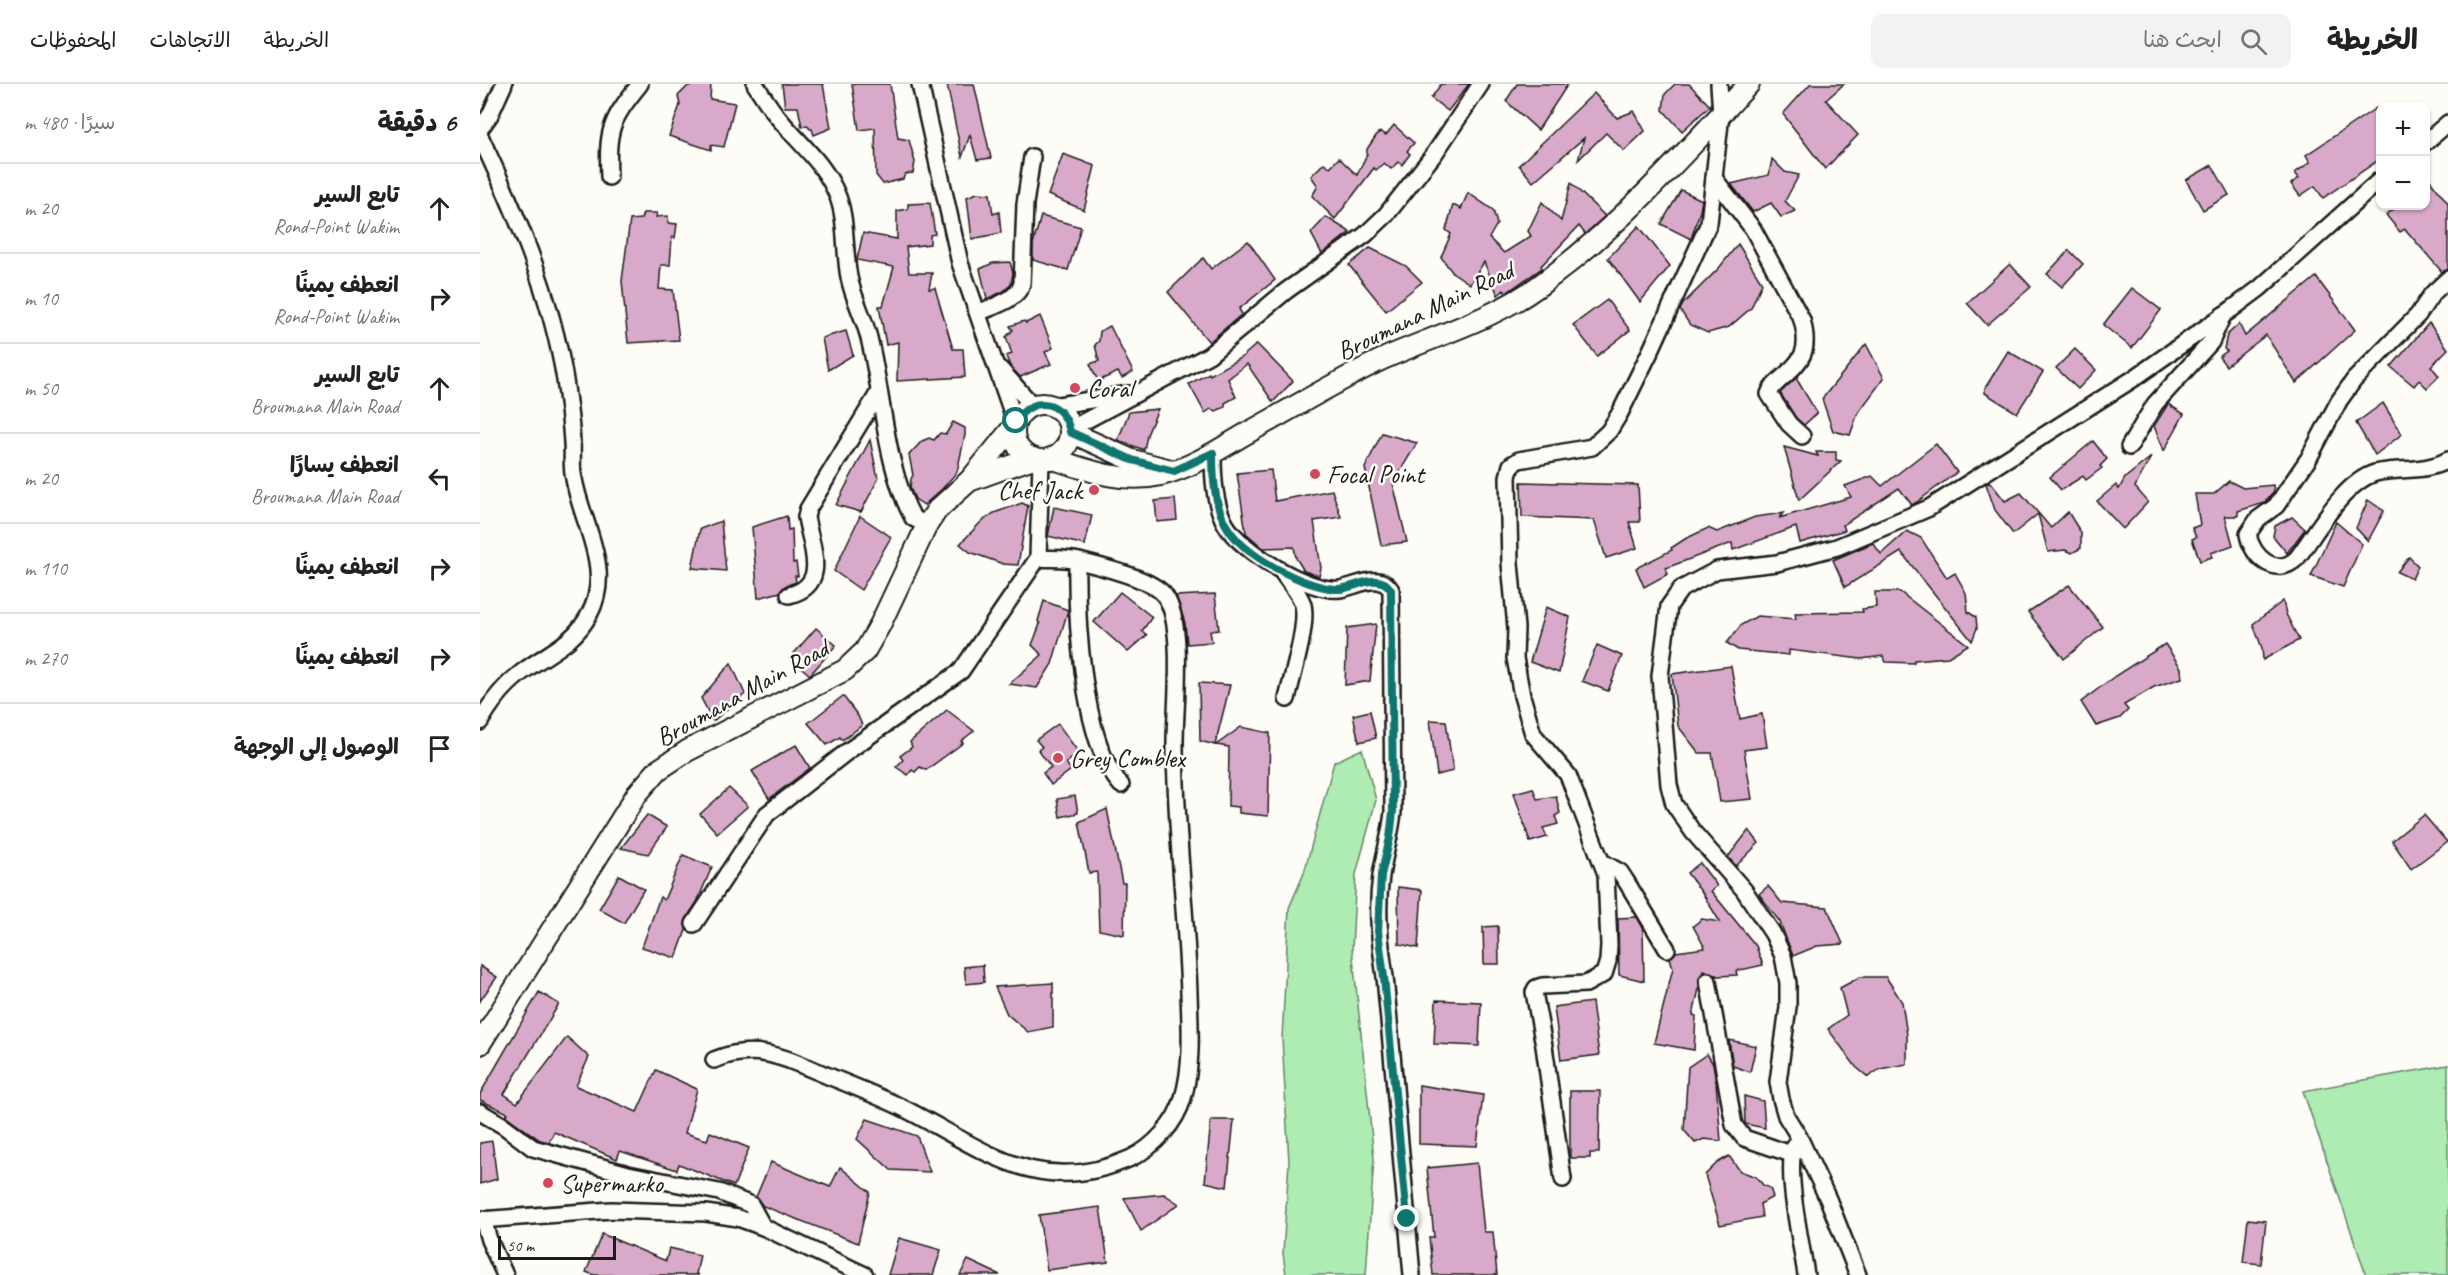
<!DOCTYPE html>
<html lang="ar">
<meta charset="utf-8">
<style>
:root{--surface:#fff;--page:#f2f2f2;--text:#222;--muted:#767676;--line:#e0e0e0}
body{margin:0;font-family:Caveat,"Playpen Sans Arabic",sans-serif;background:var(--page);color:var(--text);direction:rtl}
.controls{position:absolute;right:18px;top:18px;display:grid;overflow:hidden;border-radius:12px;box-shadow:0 2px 4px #0004}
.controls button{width:54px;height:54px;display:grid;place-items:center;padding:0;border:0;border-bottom:2px solid var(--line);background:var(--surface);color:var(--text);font:30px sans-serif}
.scale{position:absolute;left:18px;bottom:15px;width:118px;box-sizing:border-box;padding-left:6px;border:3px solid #1c1c1c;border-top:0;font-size:16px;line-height:21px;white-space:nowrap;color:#1c1c1c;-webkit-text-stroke:4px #fdfcf7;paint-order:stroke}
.stop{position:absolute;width:18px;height:18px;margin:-14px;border:4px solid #0f766e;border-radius:50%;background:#fff}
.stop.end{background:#0f766e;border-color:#fff;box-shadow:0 2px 6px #0008}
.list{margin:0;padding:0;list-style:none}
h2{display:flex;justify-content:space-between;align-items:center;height:78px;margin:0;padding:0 24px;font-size:26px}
h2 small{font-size:20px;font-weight:400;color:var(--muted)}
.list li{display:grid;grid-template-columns:39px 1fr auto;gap:18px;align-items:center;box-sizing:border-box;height:90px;padding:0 24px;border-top:2px solid var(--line)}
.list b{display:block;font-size:22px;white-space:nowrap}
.list p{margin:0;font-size:20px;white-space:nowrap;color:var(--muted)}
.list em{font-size:20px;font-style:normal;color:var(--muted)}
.icon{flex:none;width:33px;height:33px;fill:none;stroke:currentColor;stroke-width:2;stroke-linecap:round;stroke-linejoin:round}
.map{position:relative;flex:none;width:1968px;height:1191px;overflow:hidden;direction:ltr}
header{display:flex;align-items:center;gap:36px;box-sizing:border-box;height:84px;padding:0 30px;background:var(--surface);border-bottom:2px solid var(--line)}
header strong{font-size:28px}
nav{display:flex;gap:33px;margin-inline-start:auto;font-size:21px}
.search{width:420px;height:54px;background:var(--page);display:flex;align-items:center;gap:15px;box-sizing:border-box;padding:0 21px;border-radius:12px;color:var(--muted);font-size:22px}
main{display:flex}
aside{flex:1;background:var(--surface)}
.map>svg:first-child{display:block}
.green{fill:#aeecb3;stroke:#658468;stroke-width:1.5}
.building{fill:#d9a9c9;stroke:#1c1c1c;stroke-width:1.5}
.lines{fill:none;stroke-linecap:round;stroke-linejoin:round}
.minor-casing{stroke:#1c1c1c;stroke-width:20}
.major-casing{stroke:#1c1c1c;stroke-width:24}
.minor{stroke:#fdfcf7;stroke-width:15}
.major{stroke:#fdfcf7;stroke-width:20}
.route{stroke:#0f766e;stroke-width:8}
.poi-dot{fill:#d1495b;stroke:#fdfcf7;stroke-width:2}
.labels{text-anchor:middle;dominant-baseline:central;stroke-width:5;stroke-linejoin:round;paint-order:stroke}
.street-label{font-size:26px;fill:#1c1c1c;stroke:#fdfcf7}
.poi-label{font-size:26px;fill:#1c1c1c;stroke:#fdfcf7;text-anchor:start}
</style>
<header>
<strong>الخريطة</strong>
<div class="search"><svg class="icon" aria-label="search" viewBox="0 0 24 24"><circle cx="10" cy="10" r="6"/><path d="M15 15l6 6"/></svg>ابحث هنا</div>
<nav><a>الخريطة</a><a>الاتجاهات</a><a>المحفوظات</a></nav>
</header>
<main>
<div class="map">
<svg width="1968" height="1191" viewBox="0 0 1968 1191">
<rect width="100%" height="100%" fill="#fdfcf7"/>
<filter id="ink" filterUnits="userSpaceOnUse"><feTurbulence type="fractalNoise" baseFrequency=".0167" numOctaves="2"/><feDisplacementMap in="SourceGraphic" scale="12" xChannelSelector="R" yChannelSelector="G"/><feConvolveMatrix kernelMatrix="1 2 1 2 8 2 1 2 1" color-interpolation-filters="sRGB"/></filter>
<g filter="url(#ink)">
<!-- green -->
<g class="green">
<path d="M882 665 896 716 876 790 872 864 894 1074 886 1191H806L803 1169 809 1078 802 954 809 824 824 789 854 678Z"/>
<path d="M1968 981V1191H1886L1823 1007Z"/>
</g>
<!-- building -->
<g class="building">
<path d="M220 0H231L230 15 255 19 244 63 231 61V66L189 52 200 21 198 12 208 2Z"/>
<path d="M302 0H343L351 44 334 51 332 45H330L327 41 322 43 318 23H305Z"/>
<path d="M372 0H410L418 54 429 56 435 78 433 89 425 90 423 95 403 100 396 91 395 44 379 46Z"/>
<path d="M467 0H494L511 74 497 76 490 51 482 73Z"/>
<path d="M961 0H989L968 27 951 14Z"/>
<path d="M1037 0H1088L1058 46 1026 17Z"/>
<path d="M1195 0H1209L1230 22 1202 47 1183 26 1185 10Z"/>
<path d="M1330 0H1364L1346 16 1378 51 1345 85 1303 30Z"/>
<path d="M1114 9 1137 34 1154 27 1165 47 1144 67 1126 49 1098 76 1104 54 1053 98 1039 81Z"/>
<path d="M1896 24 1900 32V75L1843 114 1835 102 1820 112 1811 100 1819 94 1815 89 1830 78 1826 71Z"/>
<path d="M914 41 934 59 927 67 930 70 922 81 918 78 911 85 904 79 896 86 894 84 855 135 832 112 838 102 831 92 844 79 850 83 859 74 877 91 887 70V65L898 49 901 48 906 51Z"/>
<path d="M583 70 615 82 604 126 568 111Z"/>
<path d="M1292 75 1305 88 1319 91 1305 117 1315 127 1301 133 1291 119 1273 128 1251 100 1289 91Z"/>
<path d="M1732 81 1749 111 1723 126 1706 96Z"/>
<path d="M1946 91 1968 119V186L1962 188 1925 145 1920 148 1906 131 1918 122H1946Z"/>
<path d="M1091 99 1125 132 1105 150 1099 142 1061 182 1062 184 1026 209 1024 206 1018 211 1004 178 990 200 972 188 961 173 971 150 966 146 973 121 981 125 988 109 1013 126 1017 140 1009 154 1024 169 1051 152 1048 147 1062 118 1081 137Z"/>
<path d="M1201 106 1222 116 1220 127 1211 155 1181 140Z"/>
<path d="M497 109 510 110 513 130 519 128 521 149 492 155 487 113Z"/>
<path d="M450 119 455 150 450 151V160L426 163 429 189H452L449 205 455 204 473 265H483L485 293 417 297 418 258 406 261 399 222H403L414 183 377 176 383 149 417 155V127L428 125V120Z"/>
<path d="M163 129H177L176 133 188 132V139L197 140 195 154 192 153 190 181H181L179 205 193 206 199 256 148 259 142 197 150 136 161 135Z"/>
<path d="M561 132 601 143 588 186 553 176V160Z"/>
<path d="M846 133 870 148 842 170 831 149Z"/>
<path d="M1159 142 1190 182 1160 218 1128 174Z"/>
<path d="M768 157 795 196 759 225 762 230 729 258 688 208 723 174 731 185Z"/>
<path d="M1258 160 1282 199 1271 224 1249 243 1228 249 1210 241 1200 226 1203 220 1239 184Z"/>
<path d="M890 164 926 182 942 198 906 227 869 181Z"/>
<path d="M1589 166 1603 180 1582 203 1567 190Z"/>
<path d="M530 178 533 189 531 200 524 207 507 215 500 185 513 179Z"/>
<path d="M1530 180 1551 203 1507 241 1487 219Z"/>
<path d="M1836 193 1875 246 1816 299 1786 251 1746 282 1739 273 1747 267 1744 265 1747 251 1759 240 1765 252Z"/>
<path d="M1652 204 1681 226 1652 264 1623 241Z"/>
<path d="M1127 216 1150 246 1117 272 1093 241Z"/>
<path d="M560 232 573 264 565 268 571 280 540 293 530 282 526 272 532 270 526 253 533 246 530 242 544 237 546 239Z"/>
<path d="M1949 239 1968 265 1951 282 1959 292 1947 304 1939 296 1934 302 1911 283Z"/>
<path d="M630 242 653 288 642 294 638 288 618 297 610 280 619 277 615 261 619 257 620 247Z"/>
<path d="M366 247 373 271 348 286 342 254Z"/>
<path d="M777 260 813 297 793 318 767 280 748 295 756 313 745 319V323L736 327 731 325 725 329 709 300 729 289 730 291 762 273Z"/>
<path d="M1386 260 1404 294 1378 329 1370 351 1353 347 1342 315Z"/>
<path d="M1595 265 1616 286 1598 305 1576 284Z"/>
<path d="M1528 267 1563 288 1537 329 1505 309V304Z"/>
<path d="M1316 294 1337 329 1324 341 1316 334 1300 309Z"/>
<path d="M1903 319 1922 350 1895 371 1876 339Z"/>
<path d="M1688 320 1704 330 1684 367 1674 342Z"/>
<path d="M678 325 667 351 664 366 638 356 649 328Z"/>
<path d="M473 338 485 344V351L477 388 462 405 444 421 435 415 430 404 431 395 433 391 429 371 442 357 449 354 454 356 460 349 466 350Z"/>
<path d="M902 349 937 359 913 399 927 458 901 461 885 384Z"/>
<path d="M390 356 398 395 381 428 356 421Z"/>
<path d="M1613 357 1627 375 1620 382 1622 384 1606 396 1603 392 1581 406 1570 393Z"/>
<path d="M1456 360 1477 388 1437 418 1432 421 1419 404 1363 441 1365 446 1320 459 1316 443 1253 466 1252 459 1186 484 1188 490 1164 503 1156 484 1192 466 1191 464 1205 455 1228 444 1237 448 1275 433 1304 429 1299 434 1371 413 1365 402 1392 392 1402 402Z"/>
<path d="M1304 363 1338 372 1336 368H1356V376L1361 377 1319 416Z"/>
<path d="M1671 373 1655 403 1668 418 1643 445 1617 417 1636 401 1639 405 1645 394Z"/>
<path d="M791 386 795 417 852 406 861 433 834 437 841 484 839 492 824 487 816 474 814 463 783 464 766 449 757 389Z"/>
<path d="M1749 397 1763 404 1793 401 1794 408 1784 419 1758 427V432H1745L1753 461 1731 469 1732 473 1720 477 1712 455 1716 453 1712 444 1720 441 1715 410H1734Z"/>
<path d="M1041 398 1158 401 1160 438H1149L1157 464 1126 474 1114 436 1042 433Z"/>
<path d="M1510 398 1525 417 1541 409 1571 444 1588 428 1601 449V464L1592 469 1585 466 1568 468 1558 430 1533 450 1515 426 1506 400Z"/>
<path d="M695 415 697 436 677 438 675 417Z"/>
<path d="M1888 416 1904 427 1888 457 1876 444Z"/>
<path d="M542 419 548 422 538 481 523 480 490 468 480 460 501 438 514 429Z"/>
<path d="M574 423 612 431 605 461 568 452Z"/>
<path d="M307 432 308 446 312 445 313 479 316 478 318 492H315L316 498 305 502 300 508 278 514 272 443Z"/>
<path d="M380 432 411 453 381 506 354 487Z"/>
<path d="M1812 433 1825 445 1807 469 1793 452 1795 442Z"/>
<path d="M241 437 246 487 212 484 220 445Z"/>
<path d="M1856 438 1882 460 1863 503 1831 492Z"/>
<path d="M1427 447 1441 454 1467 494 1475 489 1486 509 1488 528 1496 533 1497 544 1492 557 1421 468 1365 503 1353 476 1393 459 1401 470Z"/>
<path d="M1929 473 1938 482 1932 495 1917 488Z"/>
<path d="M1589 501 1623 543 1584 575 1548 528Z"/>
<path d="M640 508 672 533 662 547 667 551 648 568 614 538Z"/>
<path d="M1395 508H1420L1488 561 1468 573 1434 576V579L1406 578 1403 572 1381 575 1309 566V571L1258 566 1247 559 1261 541 1277 532 1316 535 1315 529 1383 528 1382 525 1396 523Z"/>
<path d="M735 510 739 546 730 547 732 558 707 560 705 539 696 512Z"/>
<path d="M564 517 588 526 572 580 557 604 529 600 562 571 552 561 560 540 558 537Z"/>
<path d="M1803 517 1806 530 1819 556 1783 576 1782 564 1773 540Z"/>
<path d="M1066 523 1090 533 1079 589 1050 578Z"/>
<path d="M896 540 890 597 865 601 867 544Z"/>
<path d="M336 544 356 561 330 591 310 574Z"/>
<path d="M1685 560 1701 584 1702 594 1674 603 1644 621 1648 626 1640 634 1616 642 1601 618 1635 592Z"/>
<path d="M1117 561 1142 572 1128 607 1102 597Z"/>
<path d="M251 579 265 610 233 637 221 614Z"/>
<path d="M1251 582 1260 635 1282 630 1287 663 1264 666 1272 715 1240 718 1232 669H1219L1198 642 1192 590Z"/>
<path d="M719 599 750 601 735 661 720 657Z"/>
<path d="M363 612 378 632 382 641 367 653 362 656 360 653 347 661 328 639Z"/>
<path d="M467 626 494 647 481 657 483 659 446 686 440 683 435 688 432 686 428 691 416 683 423 676 420 672 432 663 430 658Z"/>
<path d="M890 627 896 654 879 658 873 631Z"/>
<path d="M950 636 966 637 973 687 957 691Z"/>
<path d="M578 640 599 669 586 679 591 686 571 701 563 689 571 683 558 666 562 663 556 656Z"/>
<path d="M761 643 790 649 788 732 759 729V723L748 722 749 663 736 661Z"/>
<path d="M316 661 330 684 289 715 272 687Z"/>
<path d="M249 704 268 722 237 749 220 730Z"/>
<path d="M1053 704 1057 715 1076 712 1080 729 1075 732 1078 740 1063 744 1067 753 1050 758 1034 709Z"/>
<path d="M595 712 598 729 580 733 577 715Z"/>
<path d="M627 725 642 799H645L644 851 619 846 617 788 609 789 599 738Z"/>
<path d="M167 731 187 743 168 770 141 764Z"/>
<path d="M1944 731 1967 758 1931 785 1912 757Z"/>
<path d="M1269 746 1279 759 1256 782 1248 773Z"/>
<path d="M203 771 232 783 217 818 206 835V846L196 874 162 863 180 813 184 816Z"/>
<path d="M1220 779 1237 802 1231 807 1276 862 1283 881 1256 887 1257 891 1238 892 1224 886 1219 894V905L1213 931 1216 932 1214 966 1174 959 1193 884 1190 874 1196 868 1225 864 1213 842 1222 835 1240 838 1223 810 1207 789Z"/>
<path d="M139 791 164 805 144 839 119 825Z"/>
<path d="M1288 802 1302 819 1347 823 1363 860 1337 862 1313 872 1300 838 1279 810Z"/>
<path d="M918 803 942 806 938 864 919 860Z"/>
<path d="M1157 833 1163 844 1164 897 1139 891 1138 834Z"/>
<path d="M1018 842 1019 880H1004L1003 843Z"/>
<path d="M503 881 504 898 486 900 484 883Z"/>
<path d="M0 882 17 893 0 917Z"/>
<path d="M1380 893H1406L1422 918 1427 951V980L1400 985 1388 993 1376 983 1348 945 1367 931 1360 904Z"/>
<path d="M573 899V943L548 948 527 930 515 903Z"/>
<path d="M59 908 79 920 24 1010 37 1019 87 953 109 973 96 1002 157 1028 176 986 217 1005 205 1049 227 1056 230 1048 269 1064 254 1102 199 1080 197 1086 140 1067 137 1075 74 1048 69 1058 60 1056 26 1032 28 1029 0 1016V1010Z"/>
<path d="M956 916 1001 918 999 962 954 960Z"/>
<path d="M1112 918 1119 971 1081 976 1074 923Z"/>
<path d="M1249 956 1276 962 1270 988 1253 982Z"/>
<path d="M1227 970 1233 980 1236 998 1241 1057 1224 1055 1215 1059 1204 1046 1208 983Z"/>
<path d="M939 1001 1003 1011 997 1062 939 1060Z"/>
<path d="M1090 1007H1120L1119 1069H1110V1074H1090Z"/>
<path d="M1264 1012 1283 1017 1285 1044 1265 1040Z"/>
<path d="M387 1035 437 1052 450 1088 411 1086 377 1055Z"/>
<path d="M731 1036H754L747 1103 725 1098Z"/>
<path d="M12 1057 17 1095 0 1100V1059Z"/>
<path d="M1249 1072 1260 1087 1276 1093 1283 1101 1290 1104 1293 1113 1280 1120 1282 1133 1240 1141 1225 1091 1237 1079Z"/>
<path d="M291 1078 350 1103 360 1083 390 1108 378 1159 283 1122 276 1113Z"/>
<path d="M997 1079 1004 1148H1013L1017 1191H953L949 1153H954L947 1084Z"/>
<path d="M684 1110 699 1120 661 1147 644 1114Z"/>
<path d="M620 1123 628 1178 567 1186 559 1131Z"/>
<path d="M1768 1135 1786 1137 1781 1180 1763 1178Z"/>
<path d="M122 1150 186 1177 189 1164 220 1171 216 1190 219 1191H114L106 1188Z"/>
<path d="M419 1154 461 1166 453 1191H408Z"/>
<path d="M488 1176 520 1191H480Z"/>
</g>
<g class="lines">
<!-- minor casing -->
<g class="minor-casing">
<g id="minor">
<path d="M275 0C283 12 291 26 301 37 322 62 346 81 358 113 367 137 364 167 369 193 373 214 384 233 389 254 403 310 405 383 433 434L447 441"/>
<path d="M440 0 480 179 535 337"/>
<path d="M0 45 10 31 24 0"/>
<path d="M0 52C37 131 71 210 85 296 88 317 91 338 92 359 93 371 91 384 94 395 102 441 134 485 109 531 93 561 65 570 41 589 24 602 10 620 0 638"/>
<path d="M1946 58 1968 39"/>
<path d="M129 93C127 46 130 37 160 0"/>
<path d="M1234 94 1273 145 1322 236C1330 266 1324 275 1301 295 1296 300 1291 303 1289 310L1309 340 1322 352"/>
<path d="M1968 195 1952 210 1938 231 1874 296 1859 317 1829 374 1796 422 1778 435 1768 450C1772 474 1797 494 1817 474 1837 448 1866 393 1900 388 1923 384 1946 388 1968 376"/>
<path d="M498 229C513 222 536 217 542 200L545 120 552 73"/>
<path d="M520 285 552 321"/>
<path d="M572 322 649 310"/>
<path d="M590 345 729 271 806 207 885 151 906 131 955 69 1001 0"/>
<path d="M1649 363 1675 320 1731 258 1743 231"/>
<path d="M733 369C733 392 734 421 746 441 761 467 829 509 860 505 876 503 899 487 911 506L913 728C911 750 904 770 901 792 896 826 900 859 905 893L932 1191"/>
<path d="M597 477C596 533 602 658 641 701"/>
<path d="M803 489C809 499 820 509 823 521 828 541 812 593 807 615"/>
<path d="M309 511C350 501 331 463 326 433L328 425 399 308"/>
<path d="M1122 778 1140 788 1146 797 1187 865"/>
<path d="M214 840 287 730 368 667 481 587 558 474 561 376"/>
<path d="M1228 897 1254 1041 1264 1054 1311 1070"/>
<path d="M234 976C275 959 303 973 341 989 370 1001 399 1012 427 1026 505 1066 560 1115 651 1074 674 1063 696 1039 703 1014 713 980 710 944 709 909 706 825 695 741 695 657 695 622 705 540 685 512 674 495 619 482 599 477 586 474 571 475 558 474"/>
<path d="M0 1028 24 1042 53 1064 148 1090 239 1108 271 1121 283 1143"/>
<path d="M1315 1061C1304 1086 1322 1161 1326 1191"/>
<path d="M1083 1095 1064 962 1054 908 1056 904 1062 902 1106 900 1124 890 1128 877 1129 861 1126 790 1088 691 1053 650 1042 612 1035 574 1036 544 1030 479 1028 393 1031 381 1039 376 1112 363 1129 347 1140 329 1171 266 1229 139 1241 30 1239 0"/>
<path d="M3 1135 9 1156 25 1191"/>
<path d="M0 1136 131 1126 226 1129 258 1134 283 1143 385 1191"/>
<path d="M1378 1191 1348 1115 1319 1053 1306 1032 1301 1015 1298 998 1308 923V899L1303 872 1293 850 1264 806 1213 748 1194 720 1189 701 1180 592 1189 522 1201 505 1237 486 1297 479 1357 463 1449 424 1653 295 1752 225 1780 204 1900 96"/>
</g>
</g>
<!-- major casing -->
<g class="major-casing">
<g id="major">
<circle cx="562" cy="348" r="28"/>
<path d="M590 348 652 376 691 386"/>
<path d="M571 374C607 386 642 400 681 391 710 384 737 367 762 352 810 326 856 297 905 274 957 251 1014 235 1060 201 1137 145 1205 69 1269 0"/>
<path d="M489 397 553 374"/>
<path d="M0 960 157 710 178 686 207 667 365 586 385 567 400 541 447 441 457 426 489 397 534 342"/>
</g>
</g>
<!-- minor -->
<use href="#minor" class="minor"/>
<!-- major -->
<use href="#major" class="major"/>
</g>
</g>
<g class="lines" filter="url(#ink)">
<!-- route -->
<path class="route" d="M536 337C553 310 584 316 590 348L652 376 694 387 733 369C733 392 734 420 746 441 763 472 821 501 855 505 872 507 898 485 911 506L913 728 910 754 901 791 898 847 904 893 927 1135"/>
</g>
<!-- markers -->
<g class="poi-dot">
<circle cx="595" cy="304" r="6"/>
<circle cx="835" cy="390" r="6"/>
<circle cx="614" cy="406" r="6"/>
<circle cx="578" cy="674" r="6"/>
<circle cx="68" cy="1099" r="6"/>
</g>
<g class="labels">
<!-- street labels -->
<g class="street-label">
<text transform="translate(945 227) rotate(-26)">Broumana Main Road</text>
<text transform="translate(262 609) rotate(-29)">Broumana Main Road</text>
</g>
<!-- poi labels -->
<g class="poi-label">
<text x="607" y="304">Coral</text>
<text x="847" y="390">Focal Point</text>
<text x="602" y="406" text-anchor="end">Chef Jack</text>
<text x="590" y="674">Grey Comblex</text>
<text x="80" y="1099">Supermarko</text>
</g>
</g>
</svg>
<div class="controls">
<button>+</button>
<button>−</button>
</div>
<div class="scale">50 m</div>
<div class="stop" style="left:536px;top:337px"></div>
<div class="stop end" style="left:927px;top:1135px"></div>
</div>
<aside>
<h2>6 دقيقة<small>سيرًا · 480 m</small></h2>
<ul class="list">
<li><svg class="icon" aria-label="ahead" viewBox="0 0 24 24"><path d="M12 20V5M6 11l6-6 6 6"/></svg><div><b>تابع السير</b><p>Rond-Point Wakim</p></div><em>20 m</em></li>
<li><svg class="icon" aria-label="right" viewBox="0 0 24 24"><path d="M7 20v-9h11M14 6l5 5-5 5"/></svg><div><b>انعطف يمينًا</b><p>Rond-Point Wakim</p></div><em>10 m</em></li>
<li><svg class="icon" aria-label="ahead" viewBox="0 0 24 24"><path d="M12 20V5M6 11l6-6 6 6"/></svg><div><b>تابع السير</b><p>Broumana Main Road</p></div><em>50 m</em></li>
<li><svg class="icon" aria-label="left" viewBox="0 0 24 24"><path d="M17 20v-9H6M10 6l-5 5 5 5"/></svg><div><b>انعطف يسارًا</b><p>Broumana Main Road</p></div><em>20 m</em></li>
<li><svg class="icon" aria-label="right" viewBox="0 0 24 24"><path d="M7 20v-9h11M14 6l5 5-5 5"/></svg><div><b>انعطف يمينًا</b></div><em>110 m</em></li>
<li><svg class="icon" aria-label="right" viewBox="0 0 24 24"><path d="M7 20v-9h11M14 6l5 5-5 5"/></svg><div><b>انعطف يمينًا</b></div><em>270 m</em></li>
<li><svg class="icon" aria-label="arrive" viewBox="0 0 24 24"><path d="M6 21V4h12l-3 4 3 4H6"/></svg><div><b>الوصول إلى الوجهة</b></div></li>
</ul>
</aside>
</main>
